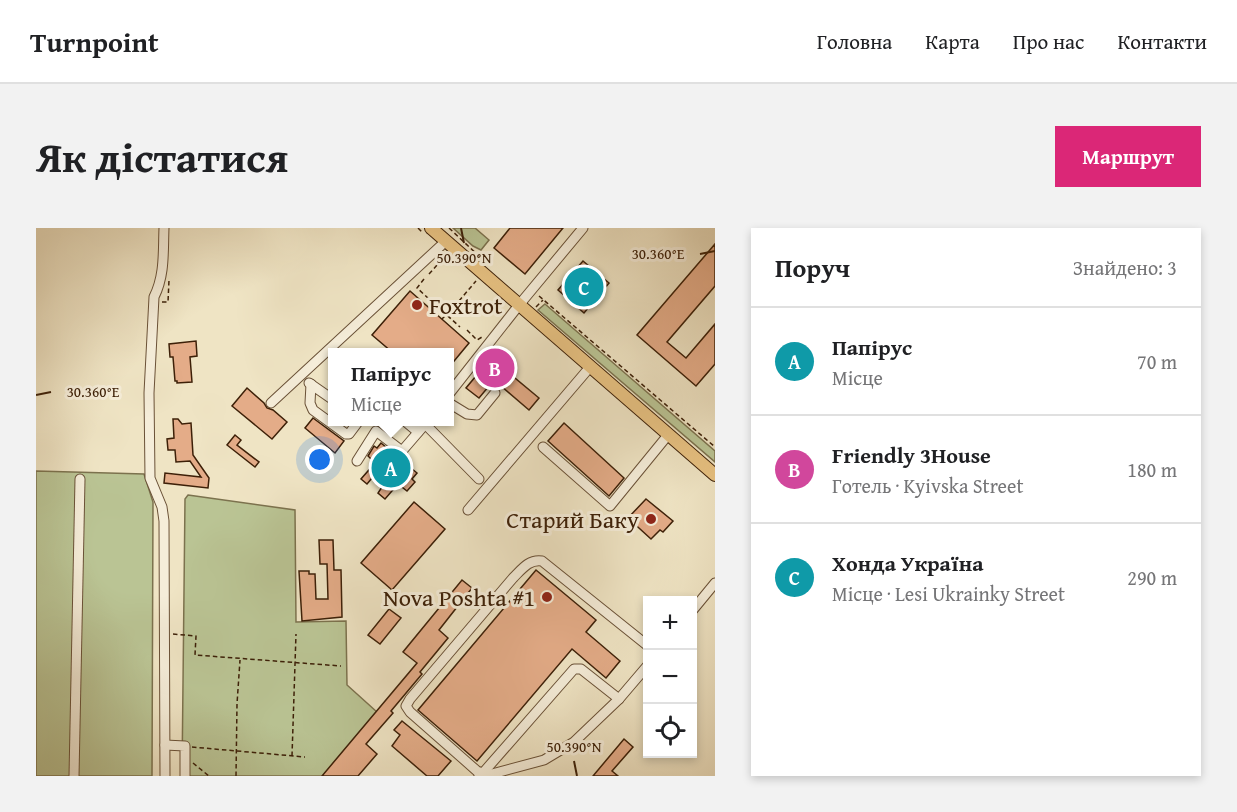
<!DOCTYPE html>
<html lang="uk">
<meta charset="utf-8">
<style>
:root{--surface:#fff;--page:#f2f2f2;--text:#202124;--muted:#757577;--line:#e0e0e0;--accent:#db2777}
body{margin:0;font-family:"Gentium Book Plus",serif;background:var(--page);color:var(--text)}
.controls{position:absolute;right:18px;bottom:18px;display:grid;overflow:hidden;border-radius:0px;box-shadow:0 3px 9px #0003}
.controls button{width:54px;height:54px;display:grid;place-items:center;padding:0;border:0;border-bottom:2px solid var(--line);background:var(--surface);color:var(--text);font:30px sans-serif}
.you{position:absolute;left:284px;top:232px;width:21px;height:21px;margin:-15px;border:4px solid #fff;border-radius:50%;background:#1a73e8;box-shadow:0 0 0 9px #1a73e833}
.badge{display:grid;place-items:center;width:39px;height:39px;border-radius:50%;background:var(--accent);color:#fff;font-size:20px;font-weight:700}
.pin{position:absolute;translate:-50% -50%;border:3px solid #fff;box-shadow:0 2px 6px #0006}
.popup{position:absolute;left:292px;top:120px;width:126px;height:78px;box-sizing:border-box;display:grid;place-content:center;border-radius:0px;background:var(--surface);filter:drop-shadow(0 2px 4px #0005);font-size:20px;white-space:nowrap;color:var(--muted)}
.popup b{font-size:22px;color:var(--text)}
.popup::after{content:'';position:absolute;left:50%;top:100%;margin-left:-12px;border:12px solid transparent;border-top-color:var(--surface)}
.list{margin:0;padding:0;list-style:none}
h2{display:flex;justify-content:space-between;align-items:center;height:78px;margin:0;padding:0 24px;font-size:26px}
h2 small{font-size:20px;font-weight:400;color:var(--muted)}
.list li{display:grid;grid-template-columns:39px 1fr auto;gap:18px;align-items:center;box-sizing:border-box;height:108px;padding:0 24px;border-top:2px solid var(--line)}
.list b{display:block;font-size:22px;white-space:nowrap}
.list p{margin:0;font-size:20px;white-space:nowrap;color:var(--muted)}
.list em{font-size:20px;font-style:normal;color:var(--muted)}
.icon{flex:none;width:33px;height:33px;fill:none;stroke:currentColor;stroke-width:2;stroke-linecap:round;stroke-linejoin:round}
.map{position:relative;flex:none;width:679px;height:548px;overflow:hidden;border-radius:0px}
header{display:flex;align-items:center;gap:36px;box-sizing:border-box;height:84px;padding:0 30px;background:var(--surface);border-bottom:2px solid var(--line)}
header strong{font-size:28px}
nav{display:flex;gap:33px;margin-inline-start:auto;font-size:21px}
.intro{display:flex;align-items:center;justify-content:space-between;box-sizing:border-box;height:144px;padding:0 36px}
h1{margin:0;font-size:42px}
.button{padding:15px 27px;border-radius:0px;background:var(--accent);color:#fff;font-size:21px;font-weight:700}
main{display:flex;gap:36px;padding:0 36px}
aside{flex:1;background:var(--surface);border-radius:0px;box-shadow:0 3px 9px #0003}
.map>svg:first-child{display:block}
.green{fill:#bac494;stroke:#7c724e;stroke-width:1.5}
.building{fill:#e4ac88;stroke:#3d2008;stroke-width:1.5}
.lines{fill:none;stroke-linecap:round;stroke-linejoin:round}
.minor-casing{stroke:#6a5137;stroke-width:11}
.major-casing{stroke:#3d2008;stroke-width:14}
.path{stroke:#3d2008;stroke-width:1.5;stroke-dasharray:4.5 3;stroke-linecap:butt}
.minor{stroke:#f5edd9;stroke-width:9}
.major{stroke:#e8c282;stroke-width:12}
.ticks{fill:none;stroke:#3d2008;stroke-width:2}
.poi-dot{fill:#8f2418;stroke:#f5edd9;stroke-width:2}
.labels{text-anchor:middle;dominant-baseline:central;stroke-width:6;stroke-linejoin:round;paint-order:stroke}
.poi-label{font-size:24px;fill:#3d2008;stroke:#f5edd9;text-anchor:end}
.ticks-label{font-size:15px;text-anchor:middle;fill:#3d2008;stroke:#f5edd9;stroke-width:6;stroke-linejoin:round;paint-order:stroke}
</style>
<header>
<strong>Turnpoint</strong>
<nav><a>Головна</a><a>Карта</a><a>Про нас</a><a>Контакти</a></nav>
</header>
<div class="intro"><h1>Як дістатися</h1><a class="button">Маршрут</a></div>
<main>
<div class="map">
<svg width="679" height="548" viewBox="0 0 679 548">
<rect width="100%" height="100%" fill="#efe4c4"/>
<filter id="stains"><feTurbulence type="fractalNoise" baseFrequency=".00333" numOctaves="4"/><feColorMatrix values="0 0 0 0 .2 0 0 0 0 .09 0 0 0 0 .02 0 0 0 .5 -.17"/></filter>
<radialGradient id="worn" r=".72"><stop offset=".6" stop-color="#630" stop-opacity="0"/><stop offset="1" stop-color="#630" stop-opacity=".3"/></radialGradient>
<!-- green -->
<g class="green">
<path d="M417 0H439L453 12 445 22 437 18Z"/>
<path d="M509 76 679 223V234L502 82Z"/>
<path d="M0 243 108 246 117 274 116 548H0Z"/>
<path d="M152 267 259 282 260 394 310 393 311 457 341 484 287 548H146L149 271Z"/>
</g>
<!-- building -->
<g class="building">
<path d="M474 0H527L489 46 458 20Z"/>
<path d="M679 16V58L631 114 650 130 679 96V136L660 158 601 107Z"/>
<path d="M547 33 573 55 548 85 522 62Z"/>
<path d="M374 63 433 115 414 138V124H356L336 107Z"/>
<path d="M160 113 161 128 154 129 156 154 141 155V153H139L137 129H134L133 116Z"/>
<path d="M455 130 503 170 493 182 458 152 443 170 430 160Z"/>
<path d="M211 160 228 175 231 180 237 182 251 194 236 211 196 178Z"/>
<path d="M277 190 308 213 299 225 269 200Z"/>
<path d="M137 191H142L146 196 155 195 157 227 173 250 172 260 128 255 129 245 165 249 154 233 140 234 139 222H132L131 211 138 210Z"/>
<path d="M528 195 588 250 573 268 512 213Z"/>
<path d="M199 207 205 212 201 217 223 234 219 239 191 217Z"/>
<path d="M345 215 381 245 376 251 379 254 371 263 362 256 349 271 342 265 346 259 336 250 331 256 325 251 339 235 332 228 338 218 341 220Z"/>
<path d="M610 271 637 293 627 304 624 302 615 311 592 290Z"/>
<path d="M378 274 409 301 356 362 325 335Z"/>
<path d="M283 312H297L298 342H305L306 389 266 393 263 343H273V346H279L280 371H292L291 336H284Z"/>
<path d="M500 342 560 392 550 404 584 433 570 450 536 421 441 533 382 482Z"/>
<path d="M426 352 436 360 403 402 412 410 384 444 386 446 355 483 357 485 330 516 341 526 322 548H286L381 435 367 424Z"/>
<path d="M353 381 365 390 344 416 332 407Z"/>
<path d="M366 493 415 533 402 548H391L356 518 364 507 358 502Z"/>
<path d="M588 511 597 519 576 543 582 548H557Z"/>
</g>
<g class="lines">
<!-- minor casing -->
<g class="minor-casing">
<g id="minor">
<path d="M128 0C127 24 129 47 118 69L113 165 114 250 126 279 128 293 129 548"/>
<path d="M273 155 296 171"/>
<path d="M275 156 274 175 277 182 310 206H313L322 194"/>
<path d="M413 166 483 77 547 0"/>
<path d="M235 175 410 13"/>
<path d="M413 175 431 186 441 187 459 165"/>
<path d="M370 194 382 204"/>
<path d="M389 196 443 251"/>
<path d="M507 219 574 278 632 207"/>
<path d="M321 233 340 203 366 223 391 194"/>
<path d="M432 282 554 139"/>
<path d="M656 383 679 355"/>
<path d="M612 418 506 333C493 331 486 341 477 350L374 471 370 478 374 484 441 543 452 547 508 532 538 514 583 471 612 437"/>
<path d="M129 517 149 518V548"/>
<path d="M443 547 446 546 538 441H545L583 471"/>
<path d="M38 548 44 251"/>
</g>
</g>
<!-- major casing -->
<g class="major-casing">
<path id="major" d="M395 0 679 247"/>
</g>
<!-- path -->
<g class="path">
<path d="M382 0 386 4"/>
<path d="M413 0 445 30"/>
<path d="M393 46 411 26"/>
<path d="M388 51 381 60 424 99"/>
<path d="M503 68 679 219"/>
<path d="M423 73 440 53"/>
<path d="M126 74H132L133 52"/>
<path d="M500 79 507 72"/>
<path d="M406 91 415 82"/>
<path d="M431 102 441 112 446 109"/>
<path d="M137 406 160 408 159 427 305 438"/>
<path d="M156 519 269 529"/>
<path d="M256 528 260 406"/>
<path d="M157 535 173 548"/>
<path d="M200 548 201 476 204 432"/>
</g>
<!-- minor -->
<use href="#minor" class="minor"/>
<!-- major -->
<use href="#major" class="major"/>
</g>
<!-- ticks -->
<path class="ticks" d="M425 0 428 15M664 26 679 23M0 167 15 164M538 533 541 548"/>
<!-- markers -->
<g class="poi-dot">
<circle cx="381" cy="77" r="6"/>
<circle cx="615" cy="291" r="6"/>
<circle cx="511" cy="369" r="6"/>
</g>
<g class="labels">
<!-- poi labels -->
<g class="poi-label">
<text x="393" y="77" text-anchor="start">Foxtrot</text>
<text x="603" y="291">Старий Баку</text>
<text x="499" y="369">Nova Poshta #1</text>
</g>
</g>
<g class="ticks-label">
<text x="622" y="31">30.360°E</text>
<text x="428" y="35">50.390°N</text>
<text x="57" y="169">30.360°E</text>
<text x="538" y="524">50.390°N</text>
</g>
<rect width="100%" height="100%" filter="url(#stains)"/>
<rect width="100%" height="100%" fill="url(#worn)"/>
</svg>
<div class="controls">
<button>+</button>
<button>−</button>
<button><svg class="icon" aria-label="locate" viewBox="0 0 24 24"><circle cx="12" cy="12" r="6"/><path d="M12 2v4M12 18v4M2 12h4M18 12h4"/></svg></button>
</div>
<div class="you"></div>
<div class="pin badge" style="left:355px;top:240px;background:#0f9aa8">A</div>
<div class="popup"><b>Папірус</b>Місце</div>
<div class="pin badge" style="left:459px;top:140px;background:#d1479c">B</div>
<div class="pin badge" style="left:548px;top:59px;background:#0f9aa8">C</div>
</div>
<aside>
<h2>Поруч<small>Знайдено: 3</small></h2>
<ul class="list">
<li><span class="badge" style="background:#0f9aa8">A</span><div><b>Папірус</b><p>Місце</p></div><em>70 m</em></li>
<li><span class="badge" style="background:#d1479c">B</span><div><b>Friendly 3House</b><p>Готель · Kyivska Street</p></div><em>180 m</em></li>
<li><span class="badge" style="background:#0f9aa8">C</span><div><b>Хонда Україна</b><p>Місце · Lesi Ukrainky Street</p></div><em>290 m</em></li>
</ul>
</aside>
</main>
